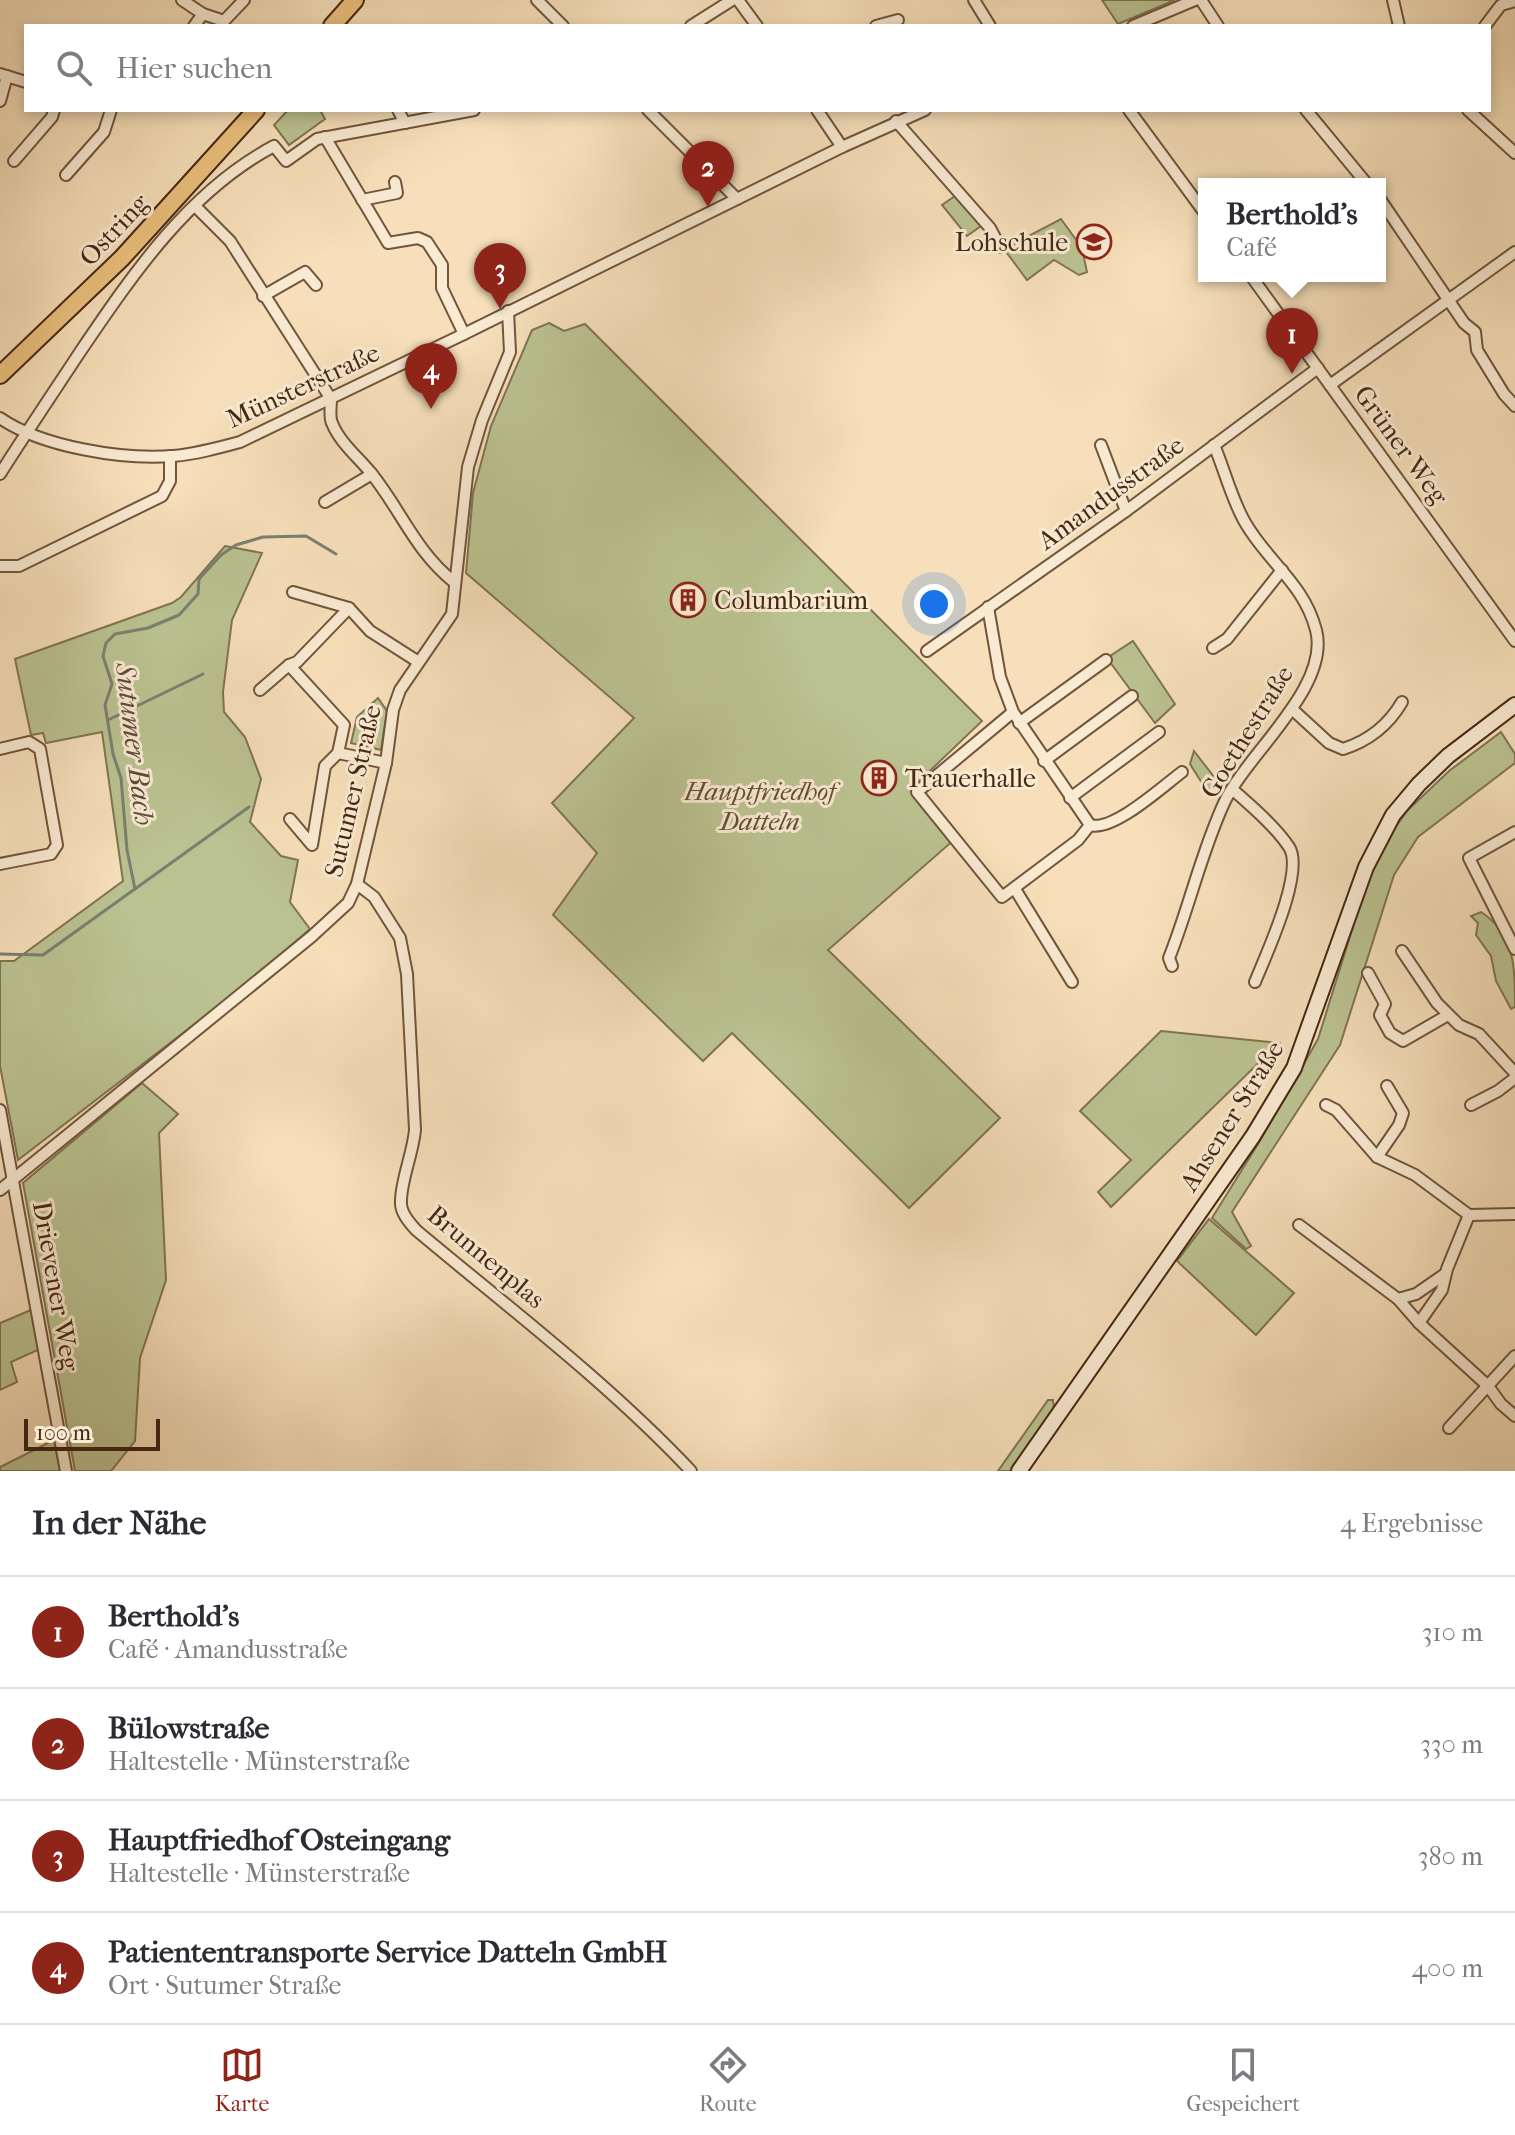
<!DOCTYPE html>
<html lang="de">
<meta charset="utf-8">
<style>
:root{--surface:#fff;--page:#f2f2f3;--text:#2b2b33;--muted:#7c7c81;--line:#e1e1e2;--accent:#8f2418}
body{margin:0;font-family:"IM FELL French Canon",serif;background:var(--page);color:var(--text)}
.scale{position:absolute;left:24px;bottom:20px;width:136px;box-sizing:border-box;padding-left:8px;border:4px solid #452712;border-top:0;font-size:22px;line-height:28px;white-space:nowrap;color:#452712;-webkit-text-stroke:6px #f9ead2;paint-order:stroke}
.you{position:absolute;left:934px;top:604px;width:28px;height:28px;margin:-20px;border:6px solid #fff;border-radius:50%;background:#1a73e8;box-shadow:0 0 0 12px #1a73e833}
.badge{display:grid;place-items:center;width:52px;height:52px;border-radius:50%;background:var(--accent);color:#fff;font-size:26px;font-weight:700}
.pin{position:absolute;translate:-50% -66px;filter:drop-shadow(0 2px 4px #0008)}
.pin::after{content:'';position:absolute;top:42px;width:28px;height:24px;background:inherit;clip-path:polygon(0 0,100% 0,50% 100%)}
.popup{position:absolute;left:1198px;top:178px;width:188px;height:104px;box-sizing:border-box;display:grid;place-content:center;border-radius:0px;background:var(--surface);filter:drop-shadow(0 2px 6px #0005);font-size:26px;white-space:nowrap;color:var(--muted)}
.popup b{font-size:30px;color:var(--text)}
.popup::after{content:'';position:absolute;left:50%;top:100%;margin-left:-16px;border:16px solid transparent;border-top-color:var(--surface)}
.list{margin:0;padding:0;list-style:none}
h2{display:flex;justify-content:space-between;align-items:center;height:104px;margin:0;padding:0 32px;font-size:34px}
h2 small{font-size:26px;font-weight:400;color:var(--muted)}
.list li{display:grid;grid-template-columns:52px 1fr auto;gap:24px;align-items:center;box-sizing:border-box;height:112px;padding:0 32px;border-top:2px solid var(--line)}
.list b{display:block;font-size:30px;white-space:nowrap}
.list p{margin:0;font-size:26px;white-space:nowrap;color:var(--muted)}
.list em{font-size:26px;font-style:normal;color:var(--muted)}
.icon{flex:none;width:44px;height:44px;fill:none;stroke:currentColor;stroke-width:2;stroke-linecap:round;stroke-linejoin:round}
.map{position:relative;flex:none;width:1515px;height:1471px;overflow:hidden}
.search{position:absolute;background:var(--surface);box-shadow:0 4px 12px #0003;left:24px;right:24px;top:24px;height:88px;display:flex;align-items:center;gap:20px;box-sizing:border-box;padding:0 28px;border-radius:0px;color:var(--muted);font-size:30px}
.sheet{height:552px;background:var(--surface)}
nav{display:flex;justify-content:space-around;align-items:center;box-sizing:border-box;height:112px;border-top:2px solid var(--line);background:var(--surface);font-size:22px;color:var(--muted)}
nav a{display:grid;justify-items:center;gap:4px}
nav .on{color:var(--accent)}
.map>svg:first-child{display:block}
.green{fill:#bbc291;stroke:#807452;stroke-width:2}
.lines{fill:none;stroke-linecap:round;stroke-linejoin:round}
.stream{stroke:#7a8071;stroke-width:3}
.street-casing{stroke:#71553c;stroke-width:14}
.secondary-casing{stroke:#452712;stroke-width:18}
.primary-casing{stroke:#452712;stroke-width:20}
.street{stroke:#f9ead2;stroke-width:10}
.secondary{stroke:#f9ead2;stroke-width:14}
.primary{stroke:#ebc07d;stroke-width:16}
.labels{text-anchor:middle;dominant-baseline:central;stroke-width:6;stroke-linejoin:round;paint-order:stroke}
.street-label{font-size:26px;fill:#452712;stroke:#f9ead2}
.poi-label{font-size:26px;fill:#452712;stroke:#f9ead2;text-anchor:start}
.park-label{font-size:26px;font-style:italic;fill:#624e32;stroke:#f9ead2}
.water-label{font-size:28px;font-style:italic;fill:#5b4c3a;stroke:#f9ead2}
</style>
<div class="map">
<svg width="1515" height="1471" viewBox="0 0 1515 1471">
<rect width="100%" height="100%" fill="#f6dfba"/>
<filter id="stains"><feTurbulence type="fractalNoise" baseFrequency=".0025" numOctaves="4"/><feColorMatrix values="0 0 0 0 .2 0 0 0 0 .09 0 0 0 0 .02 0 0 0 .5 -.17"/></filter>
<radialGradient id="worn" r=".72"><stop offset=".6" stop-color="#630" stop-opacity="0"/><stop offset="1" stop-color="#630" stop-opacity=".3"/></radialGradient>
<!-- green -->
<g class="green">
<path d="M1102 0H1175L1118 24Z"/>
<path d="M288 110H320L325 119 289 145 274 125Z"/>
<path d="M955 196 981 226 967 236 942 205Z"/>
<path d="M1061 219 1082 248 1087 272 1079 275 1054 260 1027 280 1004 249Z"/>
<path d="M549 323 564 331 585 324 982 721 913 787 955 839 828 950 1000 1118 909 1208 732 1033 703 1061 553 915 597 853 552 803 634 718 466 573 473 493 491 426 532 330Z"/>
<path d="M225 546 262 553 232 620 223 692 224 712 245 737 261 779 250 822 281 856 298 860 290 902 310 929 244 986 18 1160 0 1066V961H14L123 881 102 732 46 743 43 733 31 735 15 659 172 603 181 597Z"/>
<path d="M1133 641 1175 704 1155 723 1107 658Z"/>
<path d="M378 698 387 711 381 750 351 743 357 717Z"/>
<path d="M1501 732 1515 754V763L1418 837 1394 875 1340 1045 1232 1212 1251 1246 1246 1249 1212 1218 1258 1144 1318 1039 1367 882 1387 839 1407 811 1449 771Z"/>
<path d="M1194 751 1218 782 1207 791 1190 764Z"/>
<path d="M1481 912C1515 934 1515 967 1515 1007L1511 1009 1496 981 1491 956 1476 935 1478 923 1471 916Z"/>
<path d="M1161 1031 1279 1043 1111 1207 1098 1192 1131 1160 1080 1111Z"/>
<path d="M142 1083 178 1114 159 1133 166 1280 140 1358 135 1441 111 1471H75L23 1183Z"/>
<path d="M1209 1219 1294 1293 1256 1335 1177 1261Z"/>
<path d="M31 1310 40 1349 11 1362 17 1382 0 1390V1323Z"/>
<path d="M1048 1400H1053L1054 1408 1011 1471H998Z"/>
<path d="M54 1440 60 1471H0V1467Z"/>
</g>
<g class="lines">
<!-- stream -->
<g class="stream">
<path d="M108 720 203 674"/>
<path d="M135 889 127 850 121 778 113 754 105 705 112 684 103 656 106 643 115 634 148 628 179 615 198 594 199 579 221 555 236 545 263 537 306 536 336 554"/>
<path d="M0 954 43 955 249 807"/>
</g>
<!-- street casing -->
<g class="street-casing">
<g id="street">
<path d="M182 0 203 14 224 21 244 0"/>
<path d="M537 0 563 26"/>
<path d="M738 0 757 26"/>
<path d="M974 0 990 26"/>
<path d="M1201 0 1218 26"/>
<path d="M1393 0 1399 26"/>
<path d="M194 26 203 14"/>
<path d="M691 26 732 0"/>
<path d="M876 26 898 20"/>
<path d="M1133 26 1195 0"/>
<path d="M1485 26 1501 5 1515 1"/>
<path d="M0 74 26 82"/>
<path d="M0 101 7 76"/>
<path d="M398 110 405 123"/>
<path d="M648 110 737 199"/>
<path d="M817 110 842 147"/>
<path d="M1129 110 1204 212"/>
<path d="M1306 110 1367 184"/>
<path d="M1468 110 1515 153"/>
<path d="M896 121 990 228 1000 247"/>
<path d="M325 137 388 243 418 238 427 242 442 265V288L464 334"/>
<path d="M14 161 52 117 54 110"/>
<path d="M66 175 104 132 111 110"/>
<path d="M1380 199 1464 323 1475 332 1477 350 1504 394 1515 406"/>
<path d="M362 200 397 193 395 182"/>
<path d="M195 206 230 241 331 399C331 406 329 417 332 423 340 443 358 457 371 473 401 510 415 551 454 582"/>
<path d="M1251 276 1515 641"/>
<path d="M263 296 305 272 316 285"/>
<path d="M1330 385 1515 252"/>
<path d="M0 418C42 447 123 460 173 456 196 454 218 448 240 442L464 334 842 147 925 110"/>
<path d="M1101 445 1126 511"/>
<path d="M0 474C26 433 53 393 80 352 133 274 189 191 274 146L286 161 317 139 474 110"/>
<path d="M325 502 372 474"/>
<path d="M0 566H19L162 496 170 481V456"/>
<path d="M293 592 349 608"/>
<path d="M988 607 1000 677 1013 712 1090 825 1078 840 1002 897 917 792 1013 712"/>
<path d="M1213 648 1227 639 1282 570"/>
<path d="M927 651 1126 511 1318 368"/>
<path d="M260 690 289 665"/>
<path d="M1292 709 1329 743 1343 749C1368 741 1388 726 1402 702"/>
<path d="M1019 723 1106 660"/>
<path d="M0 749 29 742 40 749 57 845 51 854 0 864"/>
<path d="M338 753 386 763"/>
<path d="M1044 761 1132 696"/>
<path d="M1232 789C1251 806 1275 826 1289 847 1305 871 1266 955 1255 982"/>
<path d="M1070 798 1159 732"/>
<path d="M290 819 312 845 325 766 338 753 344 725 289 665 297 662 349 608 370 631 417 661"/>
<path d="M1090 825C1113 832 1162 787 1182 772"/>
<path d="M1515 832 1469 858 1515 949"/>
<path d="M357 884 374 897 400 938 407 974 415 1130C413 1153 401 1180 401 1201 400 1212 409 1222 416 1230 509 1308 607 1382 691 1471"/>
<path d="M1015 889 1072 982"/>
<path d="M1402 951 1437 1003 1459 1025 1479 1034 1515 1073"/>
<path d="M1172 966 1169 958C1189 908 1201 853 1224 803 1246 755 1331 687 1316 630 1304 584 1269 563 1246 524 1232 501 1225 471 1214 445"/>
<path d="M1368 973 1385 1004 1380 1015 1390 1033 1403 1041 1448 1015"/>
<path d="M1326 1105 1336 1110 1377 1157 1415 1175 1469 1215 1515 1214"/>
<path d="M1471 1105 1498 1091 1515 1078"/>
<path d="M0 1110 66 1471"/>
<path d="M1377 1157 1399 1125 1403 1113 1387 1086"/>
<path d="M0 1190 311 937 348 903 357 884 386 763 393 710 400 690 452 614 468 467 482 420 510 352 508 311"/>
<path d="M1299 1225 1398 1299 1419 1323 1488 1386 1501 1404 1515 1416"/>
<path d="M1398 1299 1416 1294 1445 1274"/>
<path d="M1419 1323 1442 1290 1447 1269 1469 1215"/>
<path d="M1449 1428 1515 1356"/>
</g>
</g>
<!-- secondary casing -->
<g class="secondary-casing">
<path id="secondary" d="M1019 1471 1253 1136 1294 1068 1366 867 1393 815 1419 784 1448 756 1515 705"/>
</g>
<!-- primary casing -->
<g class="primary-casing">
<g id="primary">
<path d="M332 26 355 0"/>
<path d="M0 375 122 258 256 110"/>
</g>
</g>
<!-- street -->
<use href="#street" class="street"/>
<!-- secondary -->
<use href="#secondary" class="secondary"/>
<!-- primary -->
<use href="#primary" class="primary"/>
</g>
<!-- icons -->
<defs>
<g id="school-ring" transform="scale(1.8)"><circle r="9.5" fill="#f9ead2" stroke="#8f2418" stroke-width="1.5"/><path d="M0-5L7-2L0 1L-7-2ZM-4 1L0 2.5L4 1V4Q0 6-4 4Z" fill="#8f2418"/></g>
<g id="building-ring" transform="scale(1.8)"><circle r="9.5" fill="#f9ead2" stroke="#8f2418" stroke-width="1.5"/><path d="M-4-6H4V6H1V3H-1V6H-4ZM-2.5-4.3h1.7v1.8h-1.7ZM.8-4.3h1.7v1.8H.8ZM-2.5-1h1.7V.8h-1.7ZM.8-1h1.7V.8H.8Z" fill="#8f2418"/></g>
</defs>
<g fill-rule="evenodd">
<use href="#school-ring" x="1094" y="242"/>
<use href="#building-ring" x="688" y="600"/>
<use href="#building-ring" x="879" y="778"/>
</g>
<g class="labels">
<!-- street labels -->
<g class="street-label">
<text transform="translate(114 230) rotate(-47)">Ostring</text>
<text transform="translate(303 386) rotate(-25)">Münsterstraße</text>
<text transform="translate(1401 445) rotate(54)">Grüner Weg</text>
<text transform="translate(1111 493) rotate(-36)">Amandusstraße</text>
<text transform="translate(1247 732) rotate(-58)">Goethestraße</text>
<text transform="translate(353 791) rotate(-77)">Sutumer Straße</text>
<text transform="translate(1232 1116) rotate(-58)">Ahsener Straße</text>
<text transform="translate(486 1257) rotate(40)">Brunnenplas</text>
<text transform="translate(56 1286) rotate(80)">Drievener Weg</text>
</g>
<!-- poi labels -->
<g class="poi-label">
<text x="1068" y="242" text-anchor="end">Lohschule</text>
<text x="714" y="600">Columbarium</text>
<text x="905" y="778">Trauerhalle</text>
</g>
<!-- park labels -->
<g class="park-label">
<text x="760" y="791">Hauptfriedhof<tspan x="760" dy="30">Datteln</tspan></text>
</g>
<!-- water labels -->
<g class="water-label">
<text transform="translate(135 744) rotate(83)">Sutumer Bach</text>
</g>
</g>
<rect width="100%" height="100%" filter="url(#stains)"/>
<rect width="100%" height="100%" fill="url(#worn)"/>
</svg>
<div class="scale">100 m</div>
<div class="you"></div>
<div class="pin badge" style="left:1292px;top:374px">1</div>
<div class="popup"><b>Berthold's</b>Café</div>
<div class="pin badge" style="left:708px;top:207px">2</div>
<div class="pin badge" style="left:500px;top:309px">3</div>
<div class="pin badge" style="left:431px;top:409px">4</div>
<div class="search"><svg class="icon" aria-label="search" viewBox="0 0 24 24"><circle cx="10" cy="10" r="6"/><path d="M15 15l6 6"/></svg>Hier suchen</div>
</div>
<section class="sheet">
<h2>In der Nähe<small>4 Ergebnisse</small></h2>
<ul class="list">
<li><span class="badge">1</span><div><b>Berthold's</b><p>Café · Amandusstraße</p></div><em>310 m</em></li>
<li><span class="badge">2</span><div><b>Bülowstraße</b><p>Haltestelle · Münsterstraße</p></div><em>330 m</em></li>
<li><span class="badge">3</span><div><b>Hauptfriedhof Osteingang</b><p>Haltestelle · Münsterstraße</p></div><em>380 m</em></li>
<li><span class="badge">4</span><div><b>Patiententransporte Service Datteln GmbH</b><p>Ort · Sutumer Straße</p></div><em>400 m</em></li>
</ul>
</section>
<nav>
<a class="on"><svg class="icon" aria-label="map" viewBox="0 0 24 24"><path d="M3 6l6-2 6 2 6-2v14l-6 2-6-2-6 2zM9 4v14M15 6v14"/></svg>Karte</a>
<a><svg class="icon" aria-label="directions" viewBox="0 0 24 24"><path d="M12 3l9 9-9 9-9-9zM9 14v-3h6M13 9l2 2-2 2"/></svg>Route</a>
<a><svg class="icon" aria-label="saved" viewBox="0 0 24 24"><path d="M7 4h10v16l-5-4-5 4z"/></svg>Gespeichert</a>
</nav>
